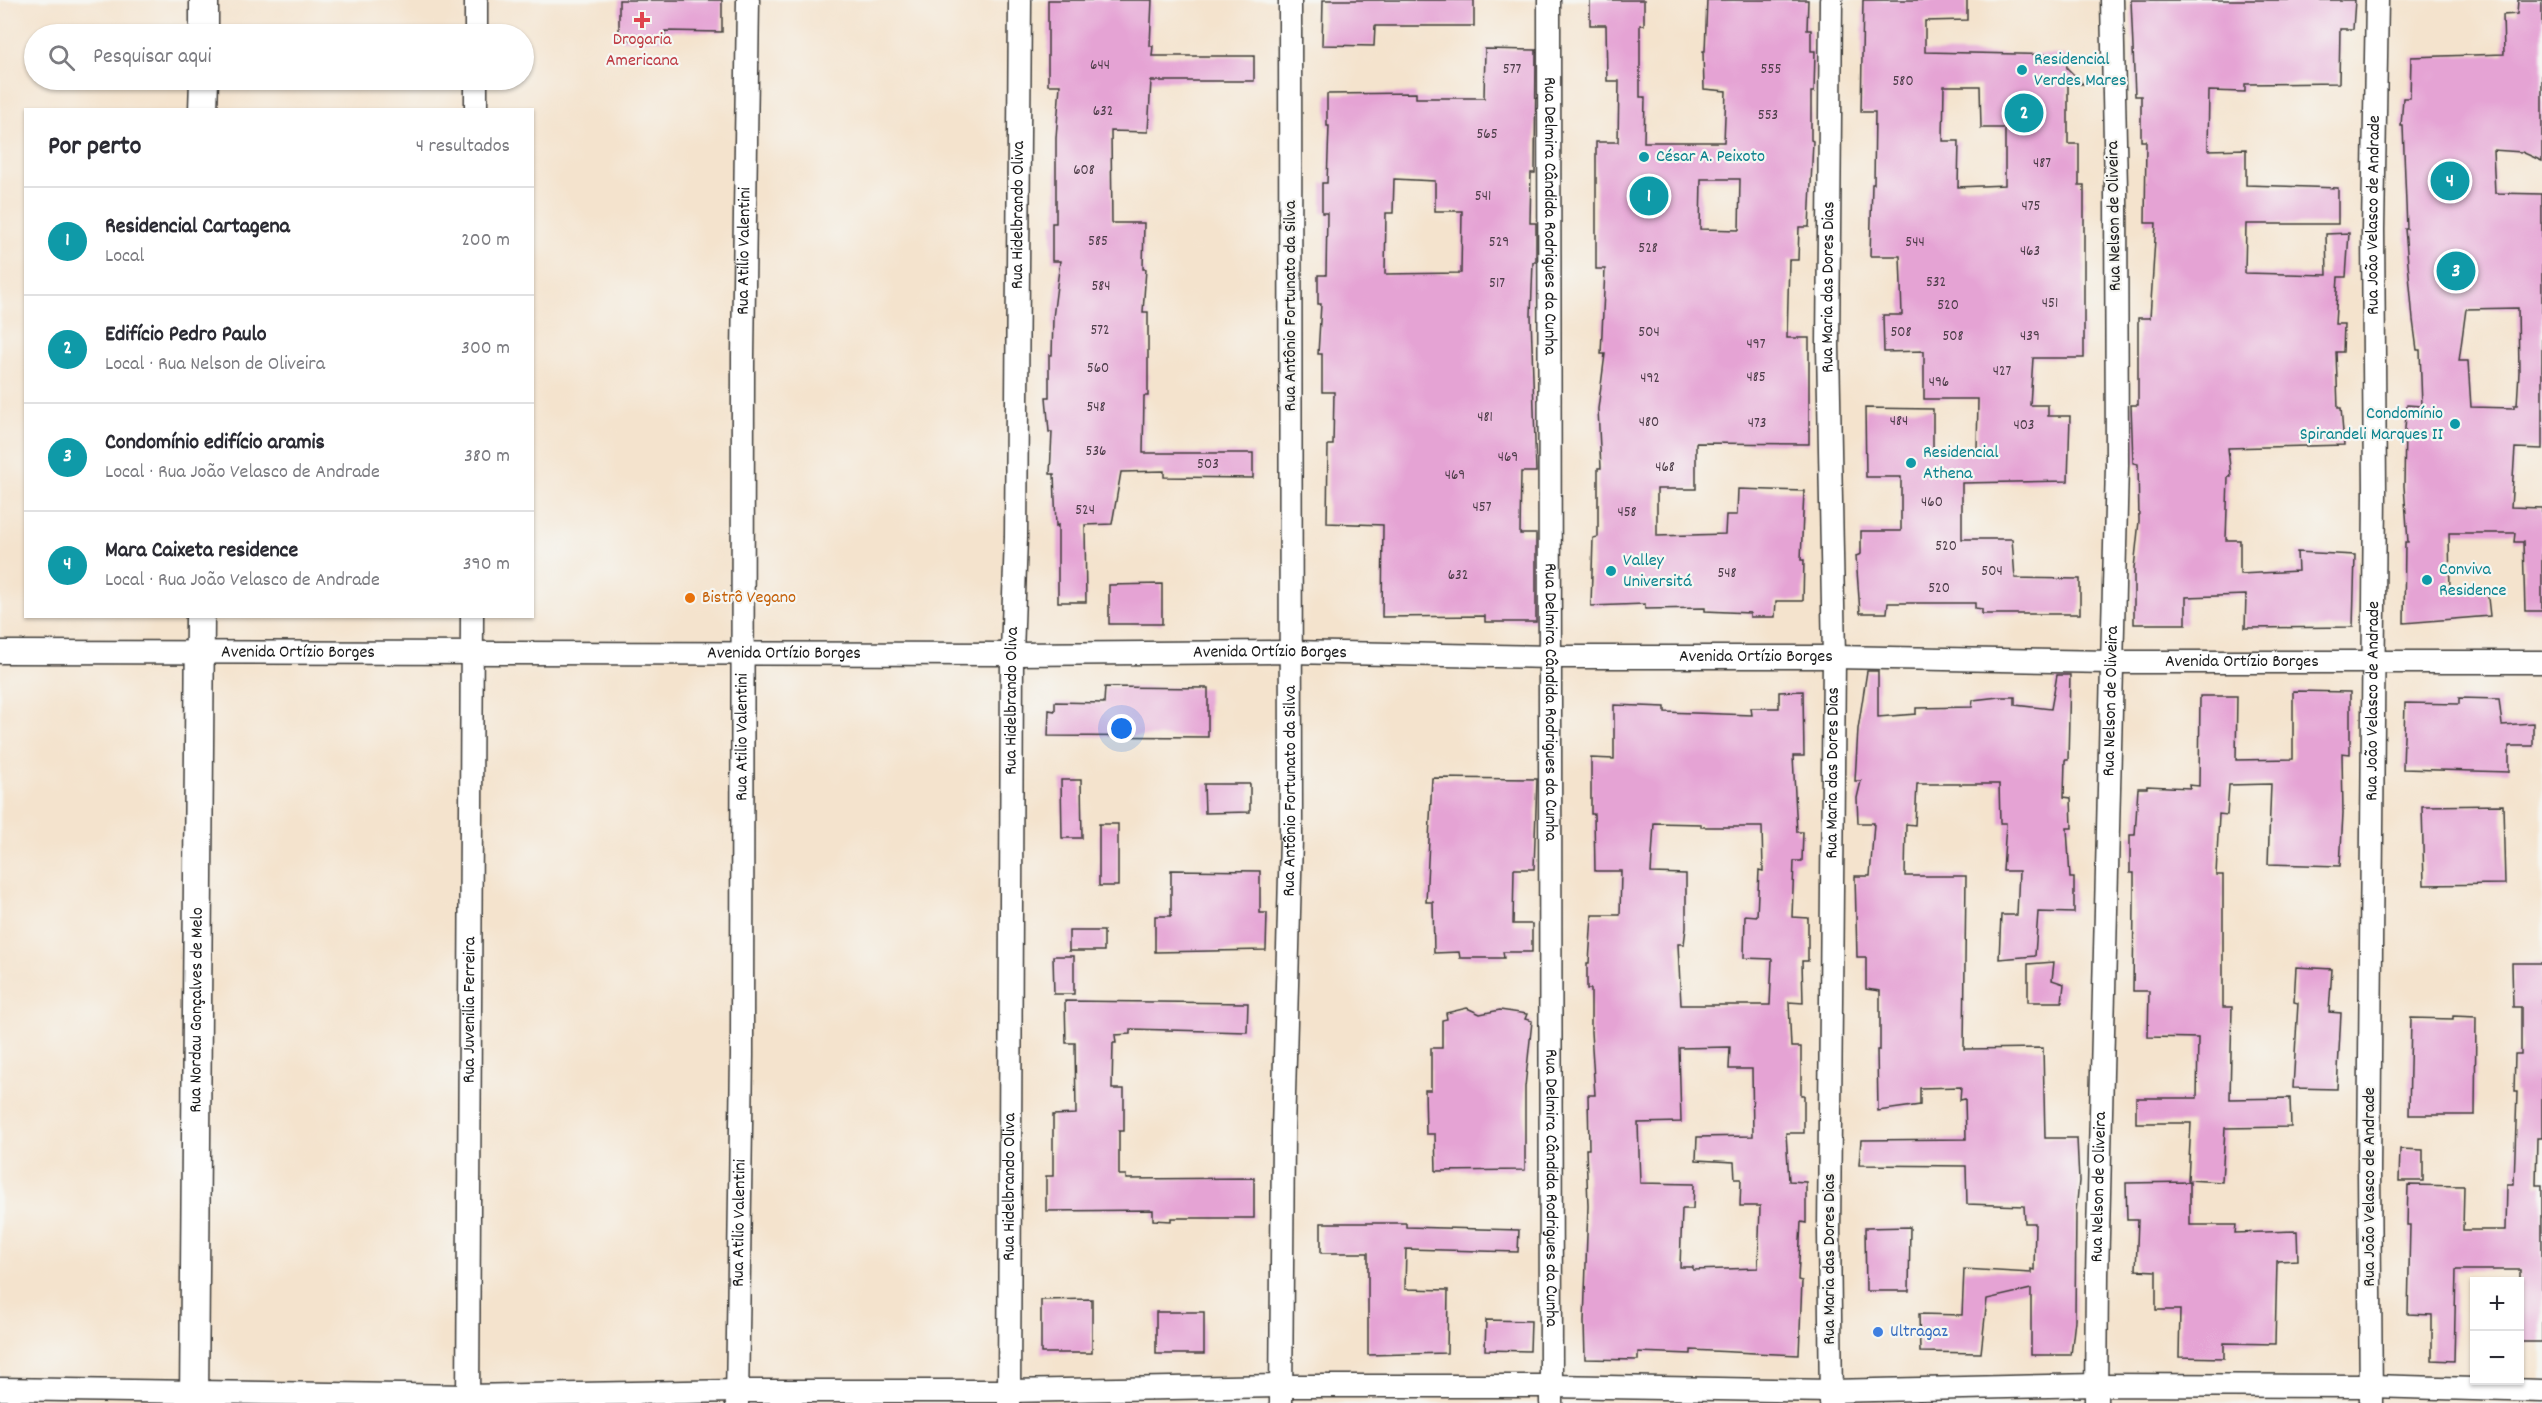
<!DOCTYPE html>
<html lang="pt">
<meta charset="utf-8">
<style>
:root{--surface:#fff;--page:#f7f7f7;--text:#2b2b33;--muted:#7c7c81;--line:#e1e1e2;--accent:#d1495b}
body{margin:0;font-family:Dekko,sans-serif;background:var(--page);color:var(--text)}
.controls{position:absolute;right:18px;bottom:18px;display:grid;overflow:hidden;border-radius:0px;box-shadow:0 2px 4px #0004}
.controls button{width:54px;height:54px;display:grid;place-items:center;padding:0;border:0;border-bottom:2px solid var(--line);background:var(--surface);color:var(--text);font:30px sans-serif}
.you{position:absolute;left:1122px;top:729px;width:21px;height:21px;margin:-15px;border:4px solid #fff;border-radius:50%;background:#1a73e8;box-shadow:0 0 0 9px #1a73e833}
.badge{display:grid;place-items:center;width:39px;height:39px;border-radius:50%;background:var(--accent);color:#fff;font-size:20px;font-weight:700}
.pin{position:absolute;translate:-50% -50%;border:3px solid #fff;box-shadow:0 2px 6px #0006}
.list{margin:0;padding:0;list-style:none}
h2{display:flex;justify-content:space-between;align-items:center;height:78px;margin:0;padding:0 24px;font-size:26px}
h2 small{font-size:20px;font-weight:400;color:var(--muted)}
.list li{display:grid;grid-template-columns:39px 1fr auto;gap:18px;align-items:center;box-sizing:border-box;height:108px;padding:0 24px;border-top:2px solid var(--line)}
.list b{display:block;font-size:22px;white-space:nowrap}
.list p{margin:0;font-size:20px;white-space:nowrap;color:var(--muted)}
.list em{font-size:20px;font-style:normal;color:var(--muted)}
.icon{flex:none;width:33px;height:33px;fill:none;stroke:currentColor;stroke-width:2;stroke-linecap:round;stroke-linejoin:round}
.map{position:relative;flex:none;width:2542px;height:1403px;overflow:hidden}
.search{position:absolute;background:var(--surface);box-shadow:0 2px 4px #0004;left:24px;top:24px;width:510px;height:66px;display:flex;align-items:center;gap:15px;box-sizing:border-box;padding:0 21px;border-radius:33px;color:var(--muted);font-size:22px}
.panel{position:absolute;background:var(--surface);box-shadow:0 2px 4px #0004;left:24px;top:108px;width:510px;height:510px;border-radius:0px}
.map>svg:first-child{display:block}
.building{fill:#e5a3d4;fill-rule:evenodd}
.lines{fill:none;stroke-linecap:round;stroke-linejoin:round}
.minor-casing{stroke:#3c3a37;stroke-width:25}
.tertiary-casing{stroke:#3c3a37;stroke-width:31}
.minor{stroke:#fff;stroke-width:22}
.tertiary{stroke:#fff;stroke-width:28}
.health-dot{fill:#e0444e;stroke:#f6f6f2;stroke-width:2}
.culture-dot{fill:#0f9aa8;stroke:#f6f6f2;stroke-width:2}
.food-dot{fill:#e8710a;stroke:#f6f6f2;stroke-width:2}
.shop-dot{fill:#3f7fe0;stroke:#f6f6f2;stroke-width:2}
.labels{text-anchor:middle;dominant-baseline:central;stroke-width:4.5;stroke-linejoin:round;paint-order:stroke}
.number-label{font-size:15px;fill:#4e3e4a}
.health-label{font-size:18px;fill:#be3a42;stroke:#f6f6f2}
.culture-label{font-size:18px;fill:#0d838f;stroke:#f6f6f2;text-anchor:start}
.street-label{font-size:18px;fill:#1c1c1c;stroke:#f6f6f2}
.food-label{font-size:18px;fill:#c56008;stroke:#f6f6f2;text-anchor:start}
.shop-label{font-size:18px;fill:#366cbe;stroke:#f6f6f2;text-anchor:start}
</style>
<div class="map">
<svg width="2542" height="1403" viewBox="0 0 2542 1403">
<rect width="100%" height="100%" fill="#f6f6f2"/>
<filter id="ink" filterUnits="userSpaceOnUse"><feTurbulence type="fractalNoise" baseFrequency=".0167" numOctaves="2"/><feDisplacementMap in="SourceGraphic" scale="12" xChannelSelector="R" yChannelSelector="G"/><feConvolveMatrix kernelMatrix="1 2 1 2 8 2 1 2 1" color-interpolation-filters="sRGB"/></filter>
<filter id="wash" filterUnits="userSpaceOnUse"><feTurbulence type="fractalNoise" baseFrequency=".008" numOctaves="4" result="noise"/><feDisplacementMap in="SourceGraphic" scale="24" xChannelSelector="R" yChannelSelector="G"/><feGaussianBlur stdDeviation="1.35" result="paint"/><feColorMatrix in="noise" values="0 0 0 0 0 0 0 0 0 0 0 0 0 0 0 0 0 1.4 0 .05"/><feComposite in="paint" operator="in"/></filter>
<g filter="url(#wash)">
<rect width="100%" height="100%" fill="#f4e3cd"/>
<g id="blocks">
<!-- building -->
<g class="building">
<path d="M619 0H722V32L665 31V40H619Z"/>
<path d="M1048 0H1152L1150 46H1153L1152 56H1254V81H1151L1148 132 1111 131 1112 223H1144L1143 269H1146L1143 312H1148V396H1144L1143 453H1253V478L1164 477V471L1121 472 1112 524 1085 525 1086 602H1058V525L1056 526 1054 474H1050L1052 432H1049L1046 397H1049V355H1052L1053 318 1060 261H1052V223H1056V138L1060 85H1048Z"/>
<path d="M1323 0H1474V26H1375L1374 46 1322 45Z"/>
<path d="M1590 0H1644V25H1640V97H1645L1644 142H1724L1726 91 1704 89 1703 51H1705L1707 0H1808L1807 30H1811V51H1815L1814 92H1811V140L1813 141 1809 227H1799L1798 260H1789L1787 338H1809V444L1696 443V489H1657V536L1725 534 1726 515H1737L1738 489 1804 491 1801 560H1804L1803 601H1776L1775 617H1750V613L1705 611V608L1645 609V604L1591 606 1593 538 1598 537V468H1601L1598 409 1605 354H1601L1605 269H1596V142H1618L1619 81H1607L1606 25H1590ZM1701 179H1740L1739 230 1700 229Z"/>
<path d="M1863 0H1967V20L1925 21V52L2066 55 2067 68 2083 84H2068V144H2079V185H2084V358H2033L2030 405H2048V416H2070L2068 481 1962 483V539H2012L2015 578 2080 579V614H1982V609L1975 608V603H1888L1887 613H1860L1856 556 1861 554V531H1901V477H1866L1865 408 1933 409V450H1974L1977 449 1978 399H1924V351L1884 352 1883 315H1902L1900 256H1870L1872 184H1874L1875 112H1861ZM1944 86H1980L1981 128H2005V185L1958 187 1959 141H1943Z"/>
<path d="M2131 0H2355L2353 29H2340L2339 83 2245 84V92L2209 91 2208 150 2246 149V185L2338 188V224H2246L2245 273 2327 275 2326 234 2349 233 2346 277H2338L2335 324H2344L2343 352H2336L2338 408H2341L2344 445 2228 448 2231 477H2228L2226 540H2240V574L2298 571 2297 552 2355 555 2353 627 2245 628 2246 595 2186 597V624H2134V568L2139 521 2138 464 2133 463 2131 405H2138V318H2150L2156 223H2145L2146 141H2141V96H2135Z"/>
<path d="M2518 0H2542V161L2522 152 2493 150 2495 193 2542 194V449L2515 448 2511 507 2542 508V611H2525L2523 542H2514L2515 533H2449L2450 594 2487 589 2490 616 2404 623 2405 542H2408L2404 486 2405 428 2407 405 2422 406 2420 350H2417L2413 320 2405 229H2407L2403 126H2401L2403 98H2410L2411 57 2504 54 2503 15 2517 14ZM2518 308 2519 372 2517 405H2514V408L2471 407 2468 361H2459L2466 309Z"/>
<path d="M1485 49 1536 50 1535 173H1531L1530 223H1536V262H1533L1531 315 1536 472H1521L1520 534H1536V622H1485V616L1382 617 1383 525 1327 523 1328 445H1333L1334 392H1322V354H1318L1321 304H1318V275H1326L1327 213H1322V183H1327L1329 126H1327V94L1416 93V98H1484ZM1394 179 1435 181V211H1462L1461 273 1385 274 1386 213H1393Z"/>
<path d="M1162 584V624H1109V585Z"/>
<path d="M1867 671H1878V717L1916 714V708L1972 707 1973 700 1999 697H2015V705L2051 709 2057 675H2070L2068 760H2065L2064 797 2071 798 2072 828H2067L2070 878H2074V913L2038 912 2035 956 1999 959 2001 915H2017L2019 871H2003L2006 823H2000L1999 784H1917L1915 825 1906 824 1905 876H1966L1964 1049 2043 1048 2045 1138H2077L2079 1181 2076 1212 2075 1320 2071 1355H2031V1289L1987 1299 1981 1353 1920 1352 1919 1314 1962 1315 1964 1269 2031 1273V1269L2034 1270 2035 1223H2025L2024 1206 1967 1204 1966 1166 1859 1165 1861 1140 1966 1139 1965 1099 1960 1100 1961 1087 1920 1088V1105L1878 1111 1877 1050H1880V991L1866 989V957H1857L1855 876H1870L1874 823H1858L1857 798 1861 781H1855L1858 729Z"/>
<path d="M1105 687 1208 688V737L1048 736 1049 710 1055 711V702L1104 703Z"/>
<path d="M1803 691 1804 756H1793L1797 832H1803L1802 861H1794L1792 917 1808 918V961H1802L1803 1003 1789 1002 1791 1047H1801V1095H1804V1133H1786L1789 1181 1806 1182V1223L1801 1222 1798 1280 1802 1281 1799 1355 1691 1350V1354L1638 1352V1360L1585 1359 1584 1322 1588 1206 1586 1149H1589L1588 1095H1595L1591 1032V989H1587V963H1589L1592 915H1620L1621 871H1595L1594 814H1591V758L1614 759V705L1665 707V712L1752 715 1751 708H1779V692ZM1654 823 1701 824V827H1762L1763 871 1759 870 1757 916 1745 915 1744 958 1772 959 1770 1005H1681L1678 944H1684L1686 928V874L1651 873ZM1730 1047 1729 1069H1752L1753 1136 1697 1137 1696 1160 1734 1162 1735 1179H1741L1740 1206H1760L1758 1268 1693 1270V1267H1680L1682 1209H1693L1694 1184 1640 1183 1638 1123 1681 1122 1679 1048Z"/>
<path d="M2293 691 2350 692V754L2342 753 2343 814 2340 866 2268 864 2271 784 2229 785 2227 815 2219 814 2216 875H2223V1007H2232L2230 1099 2290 1098 2291 1127 2225 1128 2222 1182 2188 1180 2191 1123H2136V1098H2197L2198 1038 2148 1037 2149 991H2133L2134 902V873H2130V835H2135L2138 788H2147V786L2190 788 2189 785 2199 786 2200 696H2237L2236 760 2293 759Z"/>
<path d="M2459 698 2499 699 2502 725 2533 723V746H2509V772L2403 769 2405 703 2459 704Z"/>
<path d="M1432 778 1537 779 1534 869H1514L1513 924H1532V952H1503L1504 958H1460L1459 952 1434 953 1433 902H1426Z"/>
<path d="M1061 780H1081L1082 838H1062Z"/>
<path d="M1204 784H1250V812L1205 813Z"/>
<path d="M2503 805 2505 884 2424 885 2422 806Z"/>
<rect x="1099" y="824" width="19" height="62"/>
<path d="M1171 870 1260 871V913H1267L1266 950 1155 952V916H1171Z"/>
<rect x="1069" y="931" width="35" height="20"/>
<path d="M1053 956H1074V994H1054Z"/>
<path d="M2054 962 2052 980 2064 984 2062 1002H2028V964Z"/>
<path d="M2512 963H2542V1138H2537L2536 1185H2542V1342H2520V1270H2456L2454 1361 2432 1360V1315L2408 1314 2410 1225H2407L2408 1185 2464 1186 2463 1230H2506L2507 1184H2514L2517 1092H2514L2515 1054H2521V1007H2513Z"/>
<path d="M2296 967 2332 969 2329 1012 2341 1013 2337 1089 2293 1088 2298 1003 2294 1002Z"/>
<path d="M1065 1001 1248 1003 1247 1032 1130 1029V1034L1115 1035 1116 1043H1113L1112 1089H1124V1131H1119V1175H1126V1179L1254 1178V1218H1171V1221L1153 1220V1210L1046 1211V1176H1053V1115L1076 1114 1075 1043H1066Z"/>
<path d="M1467 1008 1480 1014 1500 1010 1527 1014 1525 1019 1532 1021 1525 1087V1170L1436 1171 1435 1134H1426L1425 1090H1431V1048H1442V1020L1447 1019 1446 1013Z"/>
<path d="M2453 1016 2476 1017 2475 1115H2409L2411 1018 2453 1019Z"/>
<path d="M2400 1149 2423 1150V1181H2399Z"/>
<path d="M2190 1182V1225H2236L2235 1233 2297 1231 2298 1260 2277 1261 2275 1344 2224 1343V1358L2179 1357 2180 1310H2156V1271L2136 1270 2138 1220H2127L2126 1183Z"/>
<path d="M1321 1223H1406V1227L1519 1230 1518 1252 1406 1249 1405 1289 1448 1290 1447 1353 1368 1355V1253H1321Z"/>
<path d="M1910 1227 1909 1291H1866L1865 1228Z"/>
<path d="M1092 1299V1353H1041V1300Z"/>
<rect x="1156" y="1312" width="48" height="42"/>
<path d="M1486 1320 1531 1321 1530 1351 1485 1350Z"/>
</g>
</g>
</g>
<g filter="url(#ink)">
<use href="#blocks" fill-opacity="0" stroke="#3c3a37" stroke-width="1.5"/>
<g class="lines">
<!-- minor casing -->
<g class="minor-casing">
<g id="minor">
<path id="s1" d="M1549 0 1551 1403"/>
<path d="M476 34V0"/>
<path d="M476 80V110"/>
<path id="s2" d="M0 652 1012 654 1289 652 1551 657H1834L2111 662H2542"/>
<path d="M0 1389 468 1396 737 1391H1009L1281 1386H1551L1831 1391 2096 1385 2371 1386 2542 1391"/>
<path id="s3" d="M468 1403 472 616"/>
<path id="s4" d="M737 1403 742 1055 743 357 748 0"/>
<path id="s5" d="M1009 1403 1012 654 1016 537 1020 0"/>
<path id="s6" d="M1281 1403 1283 1131 1291 839 1290 0"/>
<path id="s7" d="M1831 1403 1829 1231 1834 657 1828 346 1831 0"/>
<path id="s8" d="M2096 1403 2097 1275 2117 465 2116 189 2112 0"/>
<path id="s9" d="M2371 1403 2369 1171 2375 492 2373 229 2377 0"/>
</g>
</g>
<!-- tertiary casing -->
<g class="tertiary-casing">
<g id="tertiary">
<path d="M204 34V0"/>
<path d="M203 110 204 80"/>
<path id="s10" d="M194 1403 200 616"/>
</g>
</g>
<!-- minor -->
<use href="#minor" class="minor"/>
<!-- tertiary -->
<use href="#tertiary" class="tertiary"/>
</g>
</g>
<!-- markers -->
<path class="health-dot" d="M639 11h6v6h6v6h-6v6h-6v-6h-6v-6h6z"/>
<g class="culture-dot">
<circle cx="2022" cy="70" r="6"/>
<circle cx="1644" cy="157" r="6"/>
<circle cx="2455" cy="424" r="6"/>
<circle cx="1911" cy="463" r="6"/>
<circle cx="1611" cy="571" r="6"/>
<circle cx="2427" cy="580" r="6"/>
</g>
<circle class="food-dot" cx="690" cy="598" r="6"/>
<circle class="shop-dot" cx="1878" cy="1332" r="6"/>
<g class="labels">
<!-- number labels -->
<g class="number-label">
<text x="1100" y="66">644</text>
<text x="1512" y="70">577</text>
<text x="1771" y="70">555</text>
<text x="1903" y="82">580</text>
<text x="1103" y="112">632</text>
<text x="1768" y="116">553</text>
<text x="1487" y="135">565</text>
<text x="2042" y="164">487</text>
<text x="1084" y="171">608</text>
<text x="1483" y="197">541</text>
<text x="2031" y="207">475</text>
<text x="1098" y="242">585</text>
<text x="1499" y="243">529</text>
<text x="1915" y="243">544</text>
<text x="1648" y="249">528</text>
<text x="2030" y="252">463</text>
<text x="1936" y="283">532</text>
<text x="1497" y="284">517</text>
<text x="1101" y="287">584</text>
<text x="2050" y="304">451</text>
<text x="1948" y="306">520</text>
<text x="1100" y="331">572</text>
<text x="1649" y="333">504</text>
<text x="1901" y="333">508</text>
<text x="1953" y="337">508</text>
<text x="2030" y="337">439</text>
<text x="1756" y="345">497</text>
<text x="1098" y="369">560</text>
<text x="2002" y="372">427</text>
<text x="1756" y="378">485</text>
<text x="1650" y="379">492</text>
<text x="1939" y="383">496</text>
<text x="1096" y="408">548</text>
<text x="1485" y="418">481</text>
<text x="1899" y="422">484</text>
<text x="1649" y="423">480</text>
<text x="1757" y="424">473</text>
<text x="2024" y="426">403</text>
<text x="1096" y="452">536</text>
<text x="1508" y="458">469</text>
<text x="1208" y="465">503</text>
<text x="1665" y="468">468</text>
<text x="1455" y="476">469</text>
<text x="1932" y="503">460</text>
<text x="1482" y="508">457</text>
<text x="1085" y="511">524</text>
<text x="1627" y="513">458</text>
<text x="1946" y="547">520</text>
<text x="1992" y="572">504</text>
<text x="1727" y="574">548</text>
<text x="1458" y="576">632</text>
<text x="1939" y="589">520</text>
</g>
<!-- health labels -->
<g class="health-label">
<text x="642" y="40">Drogaria<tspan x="642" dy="21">Americana</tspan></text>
</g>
<!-- culture labels -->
<g class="culture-label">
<text x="2034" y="60">Residencial<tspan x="2034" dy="21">Verdes Mares</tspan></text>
<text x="1656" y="157">César A. Peixoto</text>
<text x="2443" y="414" text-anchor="end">Condomínio<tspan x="2443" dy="21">Spirandeli Marques II</tspan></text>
<text x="1923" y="453">Residencial<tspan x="1923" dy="21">Athena</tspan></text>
<text x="1623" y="561">Valley<tspan x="1623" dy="21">Universitá</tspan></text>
<text x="2439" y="570">Conviva<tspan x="2439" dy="21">Residence</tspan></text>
</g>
<!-- street labels -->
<g class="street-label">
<text stroke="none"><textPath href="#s5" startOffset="1188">Rua Hidelbrando Oliva</textPath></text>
<text stroke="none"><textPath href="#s1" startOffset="216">Rua Delmira Cândida Rodrigues da Cunha</textPath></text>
<text transform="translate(2115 216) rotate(-91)">Rua Nelson de Oliveira</text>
<text stroke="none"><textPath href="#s9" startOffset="1188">Rua João Velasco de Andrade</textPath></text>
<text stroke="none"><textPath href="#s4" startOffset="1152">Rua Atilio Valentini</textPath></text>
<text stroke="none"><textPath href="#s7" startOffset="1116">Rua Maria das Dores Dias</textPath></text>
<text transform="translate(1291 306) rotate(-90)">Rua Antônio Fortunato da Silva</text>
<text stroke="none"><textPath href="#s2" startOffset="298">Avenida Ortízio Borges</textPath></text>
<text stroke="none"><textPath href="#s2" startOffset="784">Avenida Ortízio Borges</textPath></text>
<text stroke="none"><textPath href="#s2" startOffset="1270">Avenida Ortízio Borges</textPath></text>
<text stroke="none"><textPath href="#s2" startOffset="1756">Avenida Ortízio Borges</textPath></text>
<text stroke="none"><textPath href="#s2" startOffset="2242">Avenida Ortízio Borges</textPath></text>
<text stroke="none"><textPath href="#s5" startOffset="702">Rua Hidelbrando Oliva</textPath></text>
<text stroke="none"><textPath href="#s1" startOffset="702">Rua Delmira Cândida Rodrigues da Cunha</textPath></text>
<text stroke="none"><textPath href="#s9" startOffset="702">Rua João Velasco de Andrade</textPath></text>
<text stroke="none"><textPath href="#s8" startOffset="702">Rua Nelson de Oliveira</textPath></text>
<text stroke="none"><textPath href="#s4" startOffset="666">Rua Atilio Valentini</textPath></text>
<text stroke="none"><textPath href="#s7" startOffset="630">Rua Maria das Dores Dias</textPath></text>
<text stroke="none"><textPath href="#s6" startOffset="612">Rua Antônio Fortunato da Silva</textPath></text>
<text stroke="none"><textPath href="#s10" startOffset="393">Rua Nordau Gonçalves de Melo</textPath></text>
<text stroke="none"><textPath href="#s3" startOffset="393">Rua Juvenilia Ferreira</textPath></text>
<text stroke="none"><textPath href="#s5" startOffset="216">Rua Hidelbrando Oliva</textPath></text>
<text stroke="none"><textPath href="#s1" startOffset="1188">Rua Delmira Cândida Rodrigues da Cunha</textPath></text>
<text stroke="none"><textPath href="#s8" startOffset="216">Rua Nelson de Oliveira</textPath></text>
<text transform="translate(2370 1187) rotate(-90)">Rua João Velasco de Andrade</text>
<text stroke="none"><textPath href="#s4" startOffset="180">Rua Atilio Valentini</textPath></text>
<text transform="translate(1830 1259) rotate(-90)">Rua Maria das Dores Dias</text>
</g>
<!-- food labels -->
<g class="food-label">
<text x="702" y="598">Bistrô Vegano</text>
</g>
<!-- shop labels -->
<g class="shop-label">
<text x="1890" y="1332">Ultragaz</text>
</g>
</g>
</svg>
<div class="controls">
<button>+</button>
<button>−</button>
</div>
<div class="you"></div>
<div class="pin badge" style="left:1649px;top:196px;background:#0f9aa8">1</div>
<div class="pin badge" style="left:2024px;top:113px;background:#0f9aa8">2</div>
<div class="pin badge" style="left:2456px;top:271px;background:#0f9aa8">3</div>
<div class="pin badge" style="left:2450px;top:181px;background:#0f9aa8">4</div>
<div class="search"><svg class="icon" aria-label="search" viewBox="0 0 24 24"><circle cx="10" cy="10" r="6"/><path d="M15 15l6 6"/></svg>Pesquisar aqui</div>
<section class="panel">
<h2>Por perto<small>4 resultados</small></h2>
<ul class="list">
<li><span class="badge" style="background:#0f9aa8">1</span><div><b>Residencial Cartagena</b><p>Local</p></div><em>200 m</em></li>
<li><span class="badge" style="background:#0f9aa8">2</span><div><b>Edifício Pedro Paulo</b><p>Local · Rua Nelson de Oliveira</p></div><em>300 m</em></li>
<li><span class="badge" style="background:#0f9aa8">3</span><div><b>Condomínio edifício aramis</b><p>Local · Rua João Velasco de Andrade</p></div><em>380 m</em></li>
<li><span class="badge" style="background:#0f9aa8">4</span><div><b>Mara Caixeta residence</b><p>Local · Rua João Velasco de Andrade</p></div><em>390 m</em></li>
</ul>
</section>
</div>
